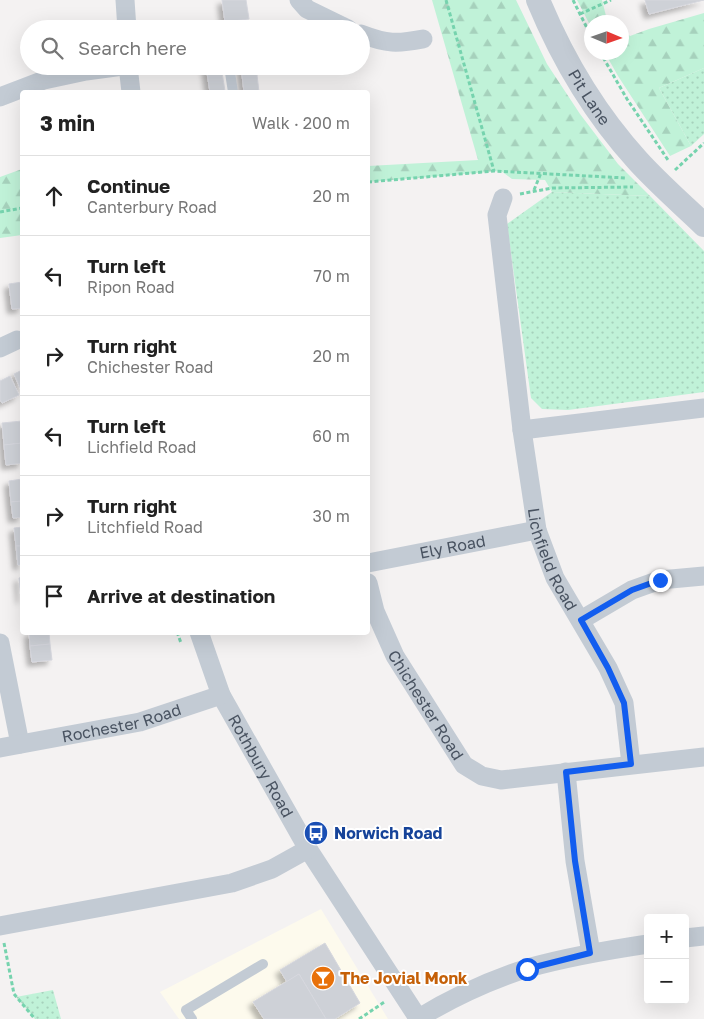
<!DOCTYPE html>
<meta charset="utf-8">
<style>
:root{--surface:#fff;--page:#f2f2f2;--text:#222;--muted:#767676;--line:#e0e0e0}
body{margin:0;font-family:"Golos Text",sans-serif;background:var(--page);color:var(--text)}
.controls{position:absolute;right:15px;bottom:15px;display:grid;overflow:hidden;border-radius:5px;box-shadow:0 5px 20px #0002}
.controls button{width:45px;height:45px;display:grid;place-items:center;padding:0;border:0;border-bottom:1px solid var(--line);background:var(--surface);color:var(--text);font:25px sans-serif}
.compass{position:absolute;left:584px;top:15px;width:45px;height:45px;border-radius:50%;background:var(--surface);box-shadow:0 5px 20px #0002;rotate:92deg}
.stop{position:absolute;width:15px;height:15px;margin:-11px;border:4px solid #125def;border-radius:50%;background:#fff}
.stop.end{background:#125def;border-color:#fff;box-shadow:0 1px 5px #0008}
.list{margin:0;padding:0;list-style:none}
h2{display:flex;justify-content:space-between;align-items:center;height:65px;margin:0;padding:0 20px;font-size:21px}
h2 small{font-size:16px;font-weight:400;color:var(--muted)}
.list li{display:grid;grid-template-columns:32px 1fr auto;gap:15px;align-items:center;box-sizing:border-box;height:80px;padding:0 20px;border-top:1px solid var(--line)}
.list b{display:block;font-size:19px;white-space:nowrap}
.list p{margin:0;font-size:16px;white-space:nowrap;color:var(--muted)}
.list em{font-size:16px;font-style:normal;color:var(--muted)}
.icon{flex:none;width:28px;height:28px;fill:none;stroke:currentColor;stroke-width:2;stroke-linecap:round;stroke-linejoin:round}
.map{position:relative;flex:none;width:704px;height:1019px;overflow:hidden}
.search{position:absolute;background:var(--surface);box-shadow:0 5px 20px #0002;left:20px;top:20px;width:350px;height:55px;display:flex;align-items:center;gap:12px;box-sizing:border-box;padding:0 18px;border-radius:28px;color:var(--muted);font-size:19px}
.panel{position:absolute;background:var(--surface);box-shadow:0 5px 20px #0002;left:20px;top:90px;width:350px;height:545px;border-radius:5px}
.map>svg:first-child{display:block}
.commercial{fill:#fdfaed}
.grass{fill:url(#grass-dots)}
.forest{fill:url(#forest-firs)}
.building{fill:#ced1d7;stroke:#d6d7de;filter:url(#shadow)}
.lines{fill:none;stroke-linecap:round;stroke-linejoin:round}
.path{stroke:#76d3ae;stroke-width:3;stroke-dasharray:4 2.5;stroke-linecap:butt}
.service{stroke:#c3cbd4;stroke-width:10}
.minor{stroke:#c3cbd4;stroke-width:19}
.tertiary{stroke:#c3cbd4;stroke-width:24}
.route{stroke:#125def;stroke-width:6}
.labels{text-anchor:middle;dominant-baseline:central;stroke-width:4;stroke-linejoin:round;paint-order:stroke}
.street-label{font-size:16px;fill:#495361;stroke:#fff}
.transit-label{font-size:16px;font-weight:bold;fill:#164399;stroke:#fff;text-anchor:start}
.food-label{font-size:16px;font-weight:bold;fill:#c56008;stroke:#fff;text-anchor:start}
</style>
<div class="map">
<svg width="704" height="1019" viewBox="0 0 704 1019">
<defs>
<pattern id="grass-dots" width="8" height="8" patternUnits="userSpaceOnUse" patternTransform="scale(1.25)"><rect width="8" height="8" fill="#c0f2d8"/><path d="M2 2h.1M6 6h.1" fill="none" stroke="#a6d1bc" stroke-width="1.8" stroke-linecap="round"/></pattern>
<pattern id="forest-firs" width="22" height="20" patternUnits="userSpaceOnUse" patternTransform="scale(1.25)"><rect width="22" height="20" fill="#c0f2d8"/><path d="M5 1l3.5 6h-7zM16 11l3.5 6h-7z" fill="#a6d1bc"/></pattern>
<filter id="shadow"><feDropShadow dx="-4.5" dy="4.5" stdDeviation="2.5" flood-color="#0004"/></filter>
</defs>
<rect width="100%" height="100%" fill="#f4f2f2"/>
<!-- commercial -->
<path class="commercial" d="M321 909 388 1019H179L160 992Z"/>
<!-- grass -->
<g class="grass">
<path d="M704 68V134L691 146 659 88Z"/>
<path d="M552 192 650 196 704 251V392L568 410 542 409 531 398 507 224Z"/>
<path d="M53 990 61 1019H35L16 997Z"/>
</g>
<!-- forest -->
<g class="forest">
<path d="M432 0H516L547 64 580 114 618 164 650 196 552 192 545 180 512 179 501 171 368 182V166L478 160Z"/>
<path d="M577 0H602L606 16 614 22H592L591 27Z"/>
<path d="M704 13V68L659 88 691 146 670 156 618 76 605 53 622 52V29L630 36 649 29Z"/>
<path d="M22 169V235L0 238V177Z"/>
</g>
<!-- building -->
<g class="building">
<path d="M222 0H246L249 19 225 22Z"/>
<path d="M645 0H704L649 14Z"/>
<path d="M206 66H221L225 91 210 92Z"/>
<path d="M241 66H256L259 92H244Z"/>
<path d="M22 282V308L12 309 9 284Z"/>
<path d="M22 370V392L14 374Z"/>
<path d="M10 376 19 395 2 403 0 400V381Z"/>
<path d="M22 421V443L4 445 2 423Z"/>
<path d="M22 443V463L6 465 4 445Z"/>
<path d="M22 479V501L11 502 9 481Z"/>
<path d="M22 501V517L13 518 11 502Z"/>
<path d="M22 527V546H16L14 528Z"/>
<path d="M16 546H22V565H18Z"/>
<path d="M22 577V599H21L19 578Z"/>
<path d="M29 632H49L50 644 30 646Z"/>
<path d="M50 644 52 660 32 662 30 646Z"/>
<path d="M325 943 360 1003 335 1019H326L299 974 287 982 280 970Z"/>
<path d="M299 974 326 1019H264L253 1002Z"/>
</g>
<g class="lines">
<!-- path -->
<g class="path">
<path d="M446 0 494 171"/>
<path d="M573 0 592 38"/>
<path d="M580 14 611 0"/>
<path d="M600 52 627 99 668 160"/>
<path d="M675 170 704 143"/>
<path d="M368 182 494 171 626 178"/>
<path d="M534 190 541 173"/>
<path d="M520 194 552 188 633 187"/>
<path d="M0 212 22 208"/>
<path d="M177 632 181 643"/>
<path d="M4 943 14 994 35 1019"/>
<path d="M359 1019 386 1001"/>
</g>
<!-- service -->
<g class="service">
<path d="M229 66 233 92"/>
<path d="M192 1019 186 1010 263 964"/>
</g>
<!-- minor -->
<g class="minor">
<path d="M125 0 127 29"/>
<path d="M299 0 307 9 348 29"/>
<path d="M361 34C387 44 397 44 423 39"/>
<path d="M128 66 131 92"/>
<path d="M0 97 44 80 86 71 123 66"/>
<path id="s1" d="M503 198 497 215 522 430 537 530 555 578 608 668 624 703 631 764"/>
<path d="M0 348 17 340"/>
<path d="M522 430 704 408"/>
<path id="s2" d="M368 563 537 530"/>
<path id="s3" d="M368 583 375 611 395 656 464 765 482 776 501 780 704 757"/>
<path d="M581 620 632 590 660 580 704 576"/>
<path id="s4" d="M199 632 221 695 308 849 418 1018"/>
<path d="M0 643 20 744"/>
<path id="s5" d="M0 748 140 722 221 695"/>
<path d="M566 772 575 861 591 953"/>
<path d="M0 926 232 883 272 869 308 849"/>
<path d="M685 938 704 936"/>
<path d="M417 1019C450 999 491 980 528 968 567 957 608 950 648 944"/>
</g>
<!-- tertiary -->
<path class="tertiary" id="s6" d="M538 0C562 58 596 115 638 161 659 184 682 204 704 225"/>
</g>
<g class="lines">
<!-- route -->
<path class="route" d="M527 969 590 953 575 861 566 772 631 764 624 703 608 668 581 620 632 590 660 580"/>
</g>
<!-- icons -->
<defs>
<g id="bus-disc" transform="scale(1.25)"><circle r="9.5" fill="#1a4fb4" stroke="#fff"/><path d="M-5-6H5V4H4V6H2V4H-2V6H-4V4H-5ZM-3.5-4V0h7V-4ZM-3.5 1.2v1.5H-2V1.2ZM2 1.2v1.5H3.5V1.2Z" fill="#fff"/></g>
<g id="bar-disc" transform="scale(1.25)"><circle r="9.5" fill="#e8710a" stroke="#fff"/><path d="M-6-5H6L.8 .8V4.5H3.5V6h-7V4.5H-.8V.8Z" fill="#fff"/></g>
</defs>
<g fill-rule="evenodd">
<use href="#bus-disc" x="316" y="833"/>
<use href="#bar-disc" x="323" y="978"/>
</g>
<g class="labels">
<!-- street labels -->
<g class="street-label">
<text stroke="none"><textPath href="#s6" startOffset="110">Pit Lane</textPath></text>
<text stroke="none"><textPath href="#s2" startOffset="86">Ely Road</textPath></text>
<text stroke="none"><textPath href="#s1" startOffset="368">Lichfield Road</textPath></text>
<text stroke="none"><textPath href="#s3" startOffset="136">Chichester Road</textPath></text>
<text stroke="none"><textPath href="#s5" startOffset="124">Rochester Road</textPath></text>
<text stroke="none"><textPath href="#s4" startOffset="148">Rothbury Road</textPath></text>
</g>
<!-- transit labels -->
<g class="transit-label">
<text x="334" y="833">Norwich Road</text>
</g>
<!-- food labels -->
<g class="food-label">
<text x="340" y="978">The Jovial Monk</text>
</g>
</g>
</svg>
<div class="controls">
<button>+</button>
<button>−</button>
</div>
<svg class="compass" viewBox="-18 -18 36 36"><path d="M0-13l5 13h-10z" fill="#e53935"/><path d="M0 13l5-13h-10z" fill="#767676"/></svg>
<div class="stop" style="left:527px;top:969px"></div>
<div class="stop end" style="left:660px;top:580px"></div>
<div class="search"><svg class="icon" aria-label="search" viewBox="0 0 24 24"><circle cx="10" cy="10" r="6"/><path d="M15 15l6 6"/></svg>Search here</div>
<section class="panel">
<h2>3 min<small>Walk · 200 m</small></h2>
<ul class="list">
<li><svg class="icon" aria-label="ahead" viewBox="0 0 24 24"><path d="M12 20V5M6 11l6-6 6 6"/></svg><div><b>Continue</b><p>Canterbury Road</p></div><em>20 m</em></li>
<li><svg class="icon" aria-label="left" viewBox="0 0 24 24"><path d="M17 20v-9H6M10 6l-5 5 5 5"/></svg><div><b>Turn left</b><p>Ripon Road</p></div><em>70 m</em></li>
<li><svg class="icon" aria-label="right" viewBox="0 0 24 24"><path d="M7 20v-9h11M14 6l5 5-5 5"/></svg><div><b>Turn right</b><p>Chichester Road</p></div><em>20 m</em></li>
<li><svg class="icon" aria-label="left" viewBox="0 0 24 24"><path d="M17 20v-9H6M10 6l-5 5 5 5"/></svg><div><b>Turn left</b><p>Lichfield Road</p></div><em>60 m</em></li>
<li><svg class="icon" aria-label="right" viewBox="0 0 24 24"><path d="M7 20v-9h11M14 6l5 5-5 5"/></svg><div><b>Turn right</b><p>Litchfield Road</p></div><em>30 m</em></li>
<li><svg class="icon" aria-label="arrive" viewBox="0 0 24 24"><path d="M6 21V4h12l-3 4 3 4H6"/></svg><div><b>Arrive at destination</b></div></li>
</ul>
</section>
</div>
